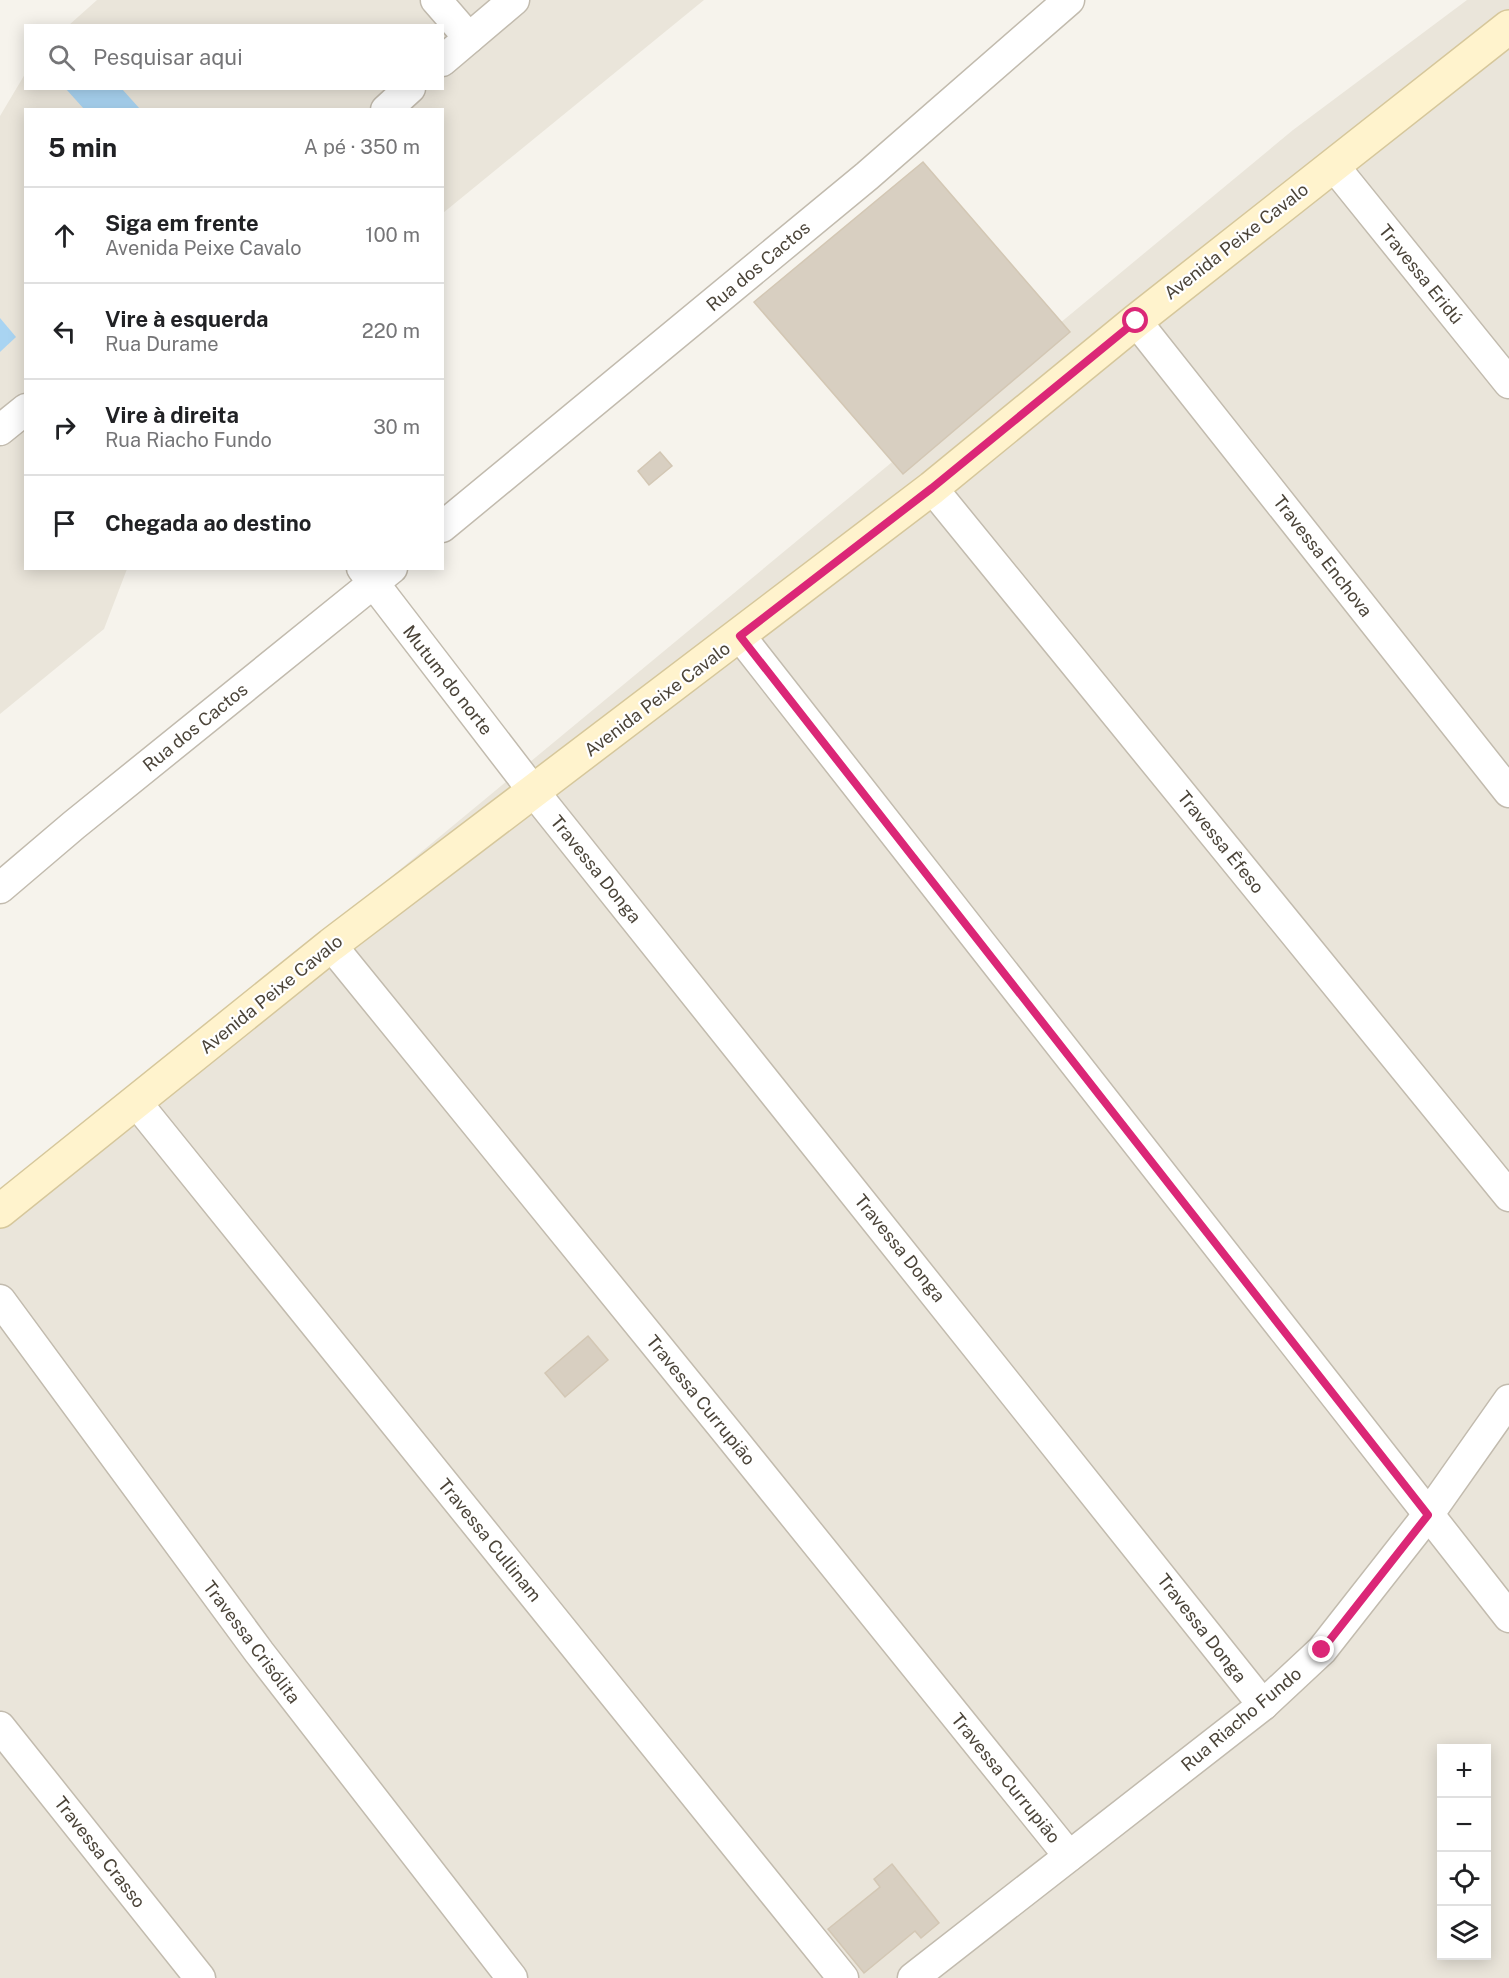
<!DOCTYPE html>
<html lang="pt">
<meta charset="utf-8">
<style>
:root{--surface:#fff;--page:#f6f6f6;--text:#202124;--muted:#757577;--line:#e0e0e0}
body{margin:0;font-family:"Public Sans",sans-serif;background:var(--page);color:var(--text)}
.controls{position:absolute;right:18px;bottom:18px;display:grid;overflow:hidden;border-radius:0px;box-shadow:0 3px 15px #0003}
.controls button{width:54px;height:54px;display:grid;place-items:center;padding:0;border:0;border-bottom:2px solid var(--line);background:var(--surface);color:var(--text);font:30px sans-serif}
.stop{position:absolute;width:18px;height:18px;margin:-14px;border:4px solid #db2777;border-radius:50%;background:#fff}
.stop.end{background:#db2777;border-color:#fff;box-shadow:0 2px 6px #0008}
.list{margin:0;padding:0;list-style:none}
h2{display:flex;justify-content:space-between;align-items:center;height:78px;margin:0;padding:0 24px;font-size:26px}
h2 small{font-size:20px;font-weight:400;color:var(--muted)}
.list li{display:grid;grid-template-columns:39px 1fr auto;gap:18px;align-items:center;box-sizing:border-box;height:96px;padding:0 24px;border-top:2px solid var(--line)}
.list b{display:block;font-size:22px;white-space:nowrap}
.list p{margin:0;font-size:20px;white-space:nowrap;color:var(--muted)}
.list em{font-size:20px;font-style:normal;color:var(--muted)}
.icon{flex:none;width:33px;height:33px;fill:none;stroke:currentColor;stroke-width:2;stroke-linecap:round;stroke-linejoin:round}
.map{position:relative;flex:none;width:1509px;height:1978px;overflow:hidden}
.search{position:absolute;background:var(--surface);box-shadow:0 3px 15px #0003;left:24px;top:24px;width:420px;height:66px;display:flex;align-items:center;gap:15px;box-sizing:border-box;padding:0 21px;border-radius:0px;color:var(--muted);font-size:22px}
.panel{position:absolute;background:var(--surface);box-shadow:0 3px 15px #0003;left:24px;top:108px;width:420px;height:462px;border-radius:0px}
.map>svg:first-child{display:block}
.residential{fill:#eae5da;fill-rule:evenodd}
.water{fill:#a9d4f2}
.building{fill:#d8cfc1;stroke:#d3c7b4;stroke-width:1.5}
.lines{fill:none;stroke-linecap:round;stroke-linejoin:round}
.street-casing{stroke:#c2bbae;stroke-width:33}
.secondary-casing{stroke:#d6c79b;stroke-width:36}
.street{stroke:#fff;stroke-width:30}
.secondary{stroke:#fff3cd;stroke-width:33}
.route{stroke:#db2777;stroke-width:8}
.labels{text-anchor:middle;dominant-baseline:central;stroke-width:4.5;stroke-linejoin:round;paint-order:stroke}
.street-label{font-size:18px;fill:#4b4439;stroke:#fff}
</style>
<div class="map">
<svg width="1509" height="1978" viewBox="0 0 1509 1978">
<rect width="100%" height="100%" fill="#f6f3ec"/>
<!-- residential -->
<g class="residential">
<path d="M97 0H704L443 213 442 110H26V568L127 569 104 629 0 714V116L25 74 26 88H442V26L69 25Z"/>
<path d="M1467 0H1509V1978H0V1201L1293 130ZM1442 1748H1486V1956H1442Z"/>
</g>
<!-- water -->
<g class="water">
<path d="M66 89H122L140 109H84Z"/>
<path d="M0 318 16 337 0 352Z"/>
</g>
<!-- building -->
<g class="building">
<path d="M923 162 1070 332 903 474 754 302Z"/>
<path d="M660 452 672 466 649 485 638 471Z"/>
<path d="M588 1336 608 1360 565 1397 545 1373Z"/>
<path d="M892 1864 939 1923 921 1938 915 1931 864 1973 828 1929 880 1887 874 1879Z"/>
</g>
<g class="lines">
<!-- street casing -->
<g class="street-casing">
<g id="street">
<path d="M436 0 469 38"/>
<path d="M442 61 514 0"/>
<path d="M386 110 410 88"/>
<path d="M1333 165 1509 383"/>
<path d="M1136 321 1509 792"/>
<path d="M0 430 26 409"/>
<path d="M932 488 1509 1196"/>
<path d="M442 527 867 176 1069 0"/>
<path d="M362 568 534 792 1263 1705"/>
<path d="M740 636 1509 1617"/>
<path d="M0 888 74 825 392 568"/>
<path d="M331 945 727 1432 1069 1856"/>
<path d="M136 1102 843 1978"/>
<path d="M0 1300 259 1652 512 1978"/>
<path d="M0 1727 200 1978"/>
<path d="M913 1978 1263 1705 1322 1650 1428 1515 1509 1400"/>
</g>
</g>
<!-- secondary casing -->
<g class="secondary-casing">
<path id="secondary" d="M0 1211 331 945 932 488 1136 321 1509 27"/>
</g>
<!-- street -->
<use href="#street" class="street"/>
<!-- secondary -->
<use href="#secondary" class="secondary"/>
</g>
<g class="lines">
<!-- route -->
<path class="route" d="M1136 321 932 488 740 636 1428 1515 1322 1650"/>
</g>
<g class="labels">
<!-- street labels -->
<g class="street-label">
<text transform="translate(1236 241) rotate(-38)">Avenida Peixe Cavalo</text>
<text transform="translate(758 266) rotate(-40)">Rua dos Cactos</text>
<text transform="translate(1421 274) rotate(51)">Travessa Eridú</text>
<text transform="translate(1323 556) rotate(52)">Travessa Enchova</text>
<text transform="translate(448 680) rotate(52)">Mutum do norte</text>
<text transform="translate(657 699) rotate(-37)">Avenida Peixe Cavalo</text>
<text transform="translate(195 727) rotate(-39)">Rua dos Cactos</text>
<text transform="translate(1221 842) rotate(51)">Travessa Êfeso</text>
<text transform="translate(596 869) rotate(51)">Travessa Donga</text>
<text transform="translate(271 994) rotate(-39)">Avenida Peixe Cavalo</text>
<text transform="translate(900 1248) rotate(51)">Travessa Donga</text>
<text transform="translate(701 1400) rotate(51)">Travessa Currupião</text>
<text transform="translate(490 1540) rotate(51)">Travessa Cullinam</text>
<text transform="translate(1202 1628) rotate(52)">Travessa Donga</text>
<text transform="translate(252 1642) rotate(53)">Travessa Crisólita</text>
<text transform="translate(1241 1719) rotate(-40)">Rua Riacho Fundo</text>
<text transform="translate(1006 1778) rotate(51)">Travessa Currupião</text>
<text transform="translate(100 1852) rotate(52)">Travessa Crasso</text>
</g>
</g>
</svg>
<div class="controls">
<button>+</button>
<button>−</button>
<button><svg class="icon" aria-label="locate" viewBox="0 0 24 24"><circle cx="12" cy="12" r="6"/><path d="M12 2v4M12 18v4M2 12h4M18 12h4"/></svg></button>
<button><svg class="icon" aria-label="layers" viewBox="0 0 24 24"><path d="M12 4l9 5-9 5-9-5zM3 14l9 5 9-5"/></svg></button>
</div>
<div class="stop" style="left:1136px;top:321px"></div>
<div class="stop end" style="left:1322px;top:1650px"></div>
<div class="search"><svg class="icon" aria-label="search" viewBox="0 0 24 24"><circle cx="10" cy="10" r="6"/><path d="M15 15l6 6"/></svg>Pesquisar aqui</div>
<section class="panel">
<h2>5 min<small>A pé · 350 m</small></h2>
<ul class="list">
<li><svg class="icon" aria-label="ahead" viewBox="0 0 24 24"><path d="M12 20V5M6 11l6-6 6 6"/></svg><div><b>Siga em frente</b><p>Avenida Peixe Cavalo</p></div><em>100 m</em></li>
<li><svg class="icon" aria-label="left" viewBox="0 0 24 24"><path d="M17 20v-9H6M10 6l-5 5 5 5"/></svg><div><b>Vire à esquerda</b><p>Rua Durame</p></div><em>220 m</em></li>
<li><svg class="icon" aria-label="right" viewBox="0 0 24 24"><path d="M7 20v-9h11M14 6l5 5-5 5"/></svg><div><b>Vire à direita</b><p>Rua Riacho Fundo</p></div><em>30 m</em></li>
<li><svg class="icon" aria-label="arrive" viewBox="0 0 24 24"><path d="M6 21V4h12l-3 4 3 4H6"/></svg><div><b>Chegada ao destino</b></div></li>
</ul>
</section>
</div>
